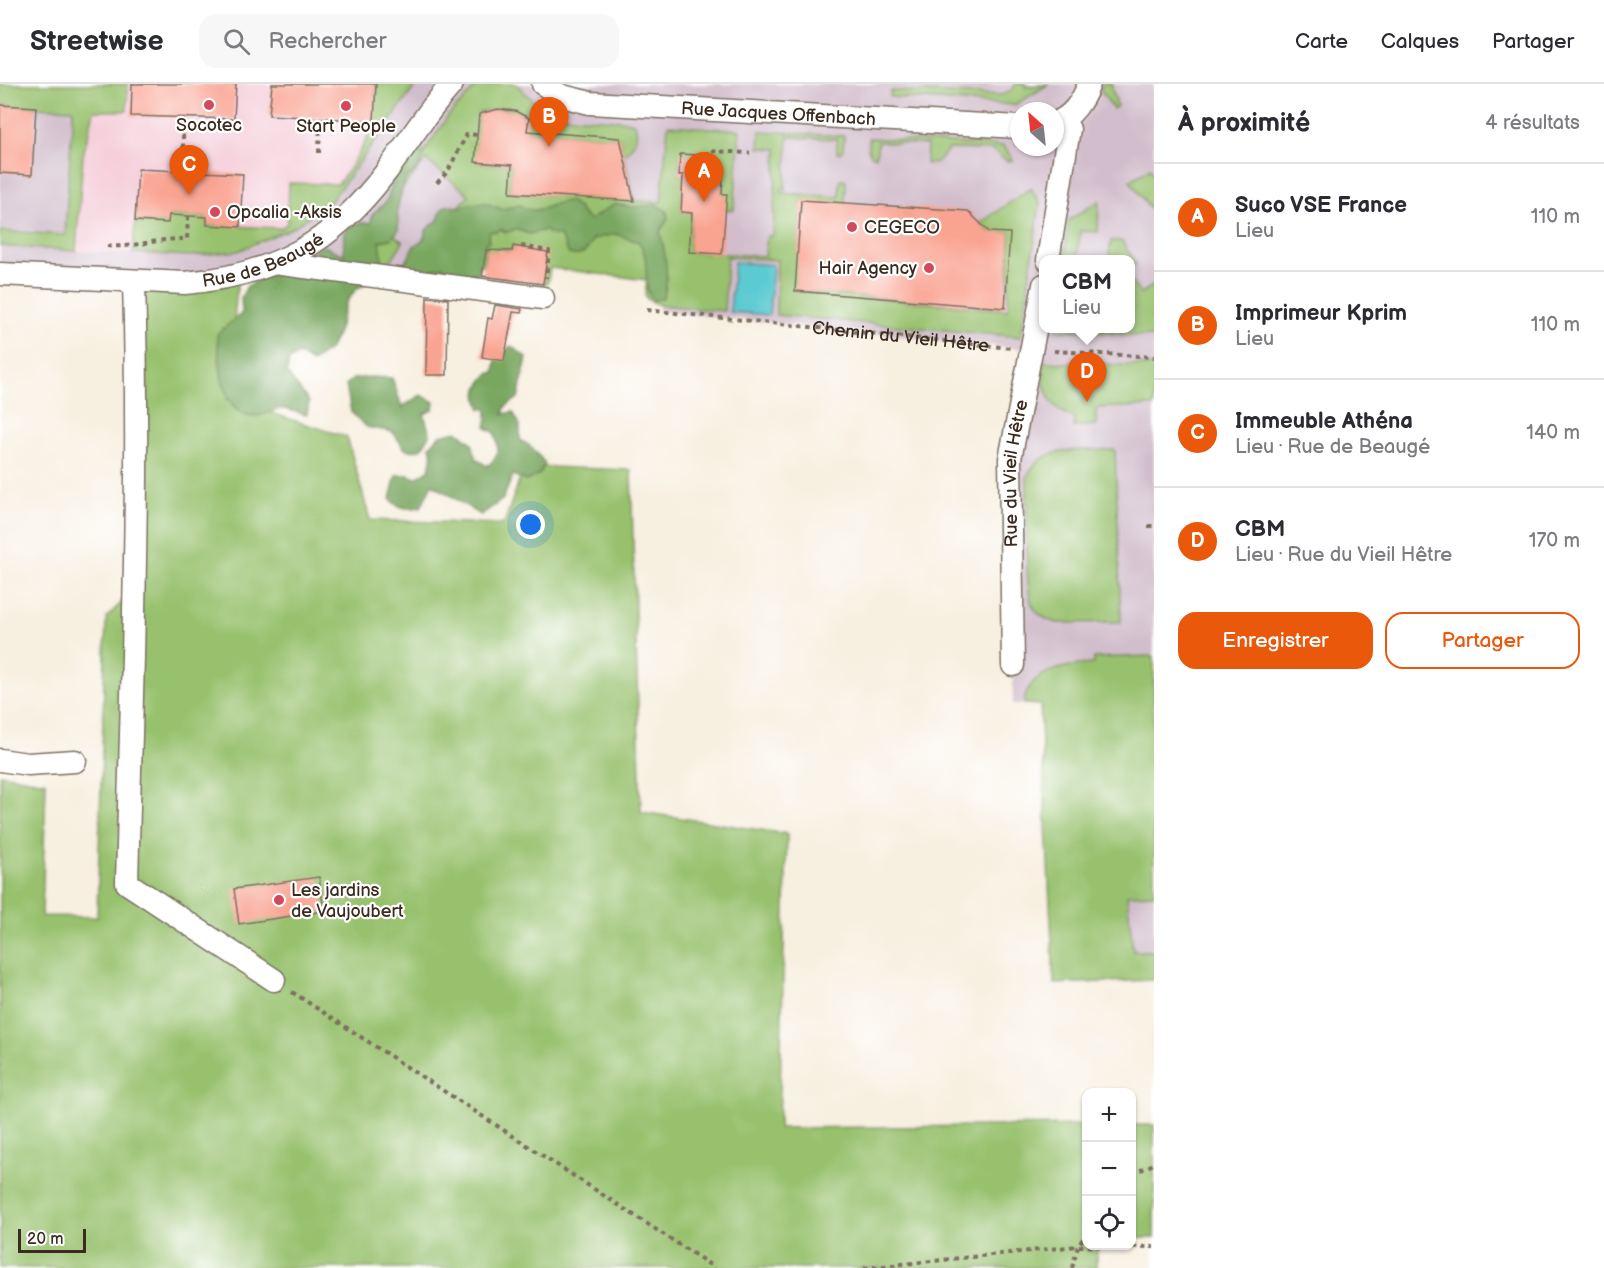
<!DOCTYPE html>
<html lang="fr">
<meta charset="utf-8">
<style>
:root{--surface:#fff;--page:#f7f7f7;--text:#2b2b33;--muted:#7c7c81;--line:#e1e1e2;--accent:#ea580c}
body{margin:0;font-family:"Balsamiq Sans",sans-serif;background:var(--page);color:var(--text)}
.controls{position:absolute;right:18px;bottom:18px;display:grid;overflow:hidden;border-radius:12px;box-shadow:0 2px 4px #0004}
.controls button{width:54px;height:54px;display:grid;place-items:center;padding:0;border:0;border-bottom:2px solid var(--line);background:var(--surface);color:var(--text);font:30px sans-serif}
.compass{position:absolute;left:1010px;top:18px;width:54px;height:54px;border-radius:50%;background:var(--surface);box-shadow:0 2px 4px #0004;rotate:333deg}
.scale{position:absolute;left:18px;bottom:15px;width:68px;box-sizing:border-box;padding-left:6px;border:3px solid #3b2a1e;border-top:0;font-size:16px;line-height:21px;white-space:nowrap;color:#3b2a1e;-webkit-text-stroke:4px #fff;paint-order:stroke}
.you{position:absolute;left:531px;top:441px;width:21px;height:21px;margin:-15px;border:4px solid #fff;border-radius:50%;background:#1a73e8;box-shadow:0 0 0 9px #1a73e833}
.badge{display:grid;place-items:center;width:39px;height:39px;border-radius:50%;background:var(--accent);color:#fff;font-size:20px;font-weight:700}
.pin{position:absolute;translate:-50% -50px;filter:drop-shadow(0 2px 3px #0008)}
.pin::after{content:'';position:absolute;top:32px;width:21px;height:18px;background:inherit;clip-path:polygon(0 0,100% 0,50% 100%)}
.popup{position:absolute;left:1039px;top:171px;width:96px;height:78px;box-sizing:border-box;display:grid;place-content:center;border-radius:12px;background:var(--surface);filter:drop-shadow(0 2px 4px #0005);font-size:20px;white-space:nowrap;color:var(--muted)}
.popup b{font-size:22px;color:var(--text)}
.popup::after{content:'';position:absolute;left:50%;top:100%;margin-left:-12px;border:12px solid transparent;border-top-color:var(--surface)}
.list{margin:0;padding:0;list-style:none}
h2{display:flex;justify-content:space-between;align-items:center;height:78px;margin:0;padding:0 24px;font-size:26px}
h2 small{font-size:20px;font-weight:400;color:var(--muted)}
.list li{display:grid;grid-template-columns:39px 1fr auto;gap:18px;align-items:center;box-sizing:border-box;height:108px;padding:0 24px;border-top:2px solid var(--line)}
.list b{display:block;font-size:22px;white-space:nowrap}
.list p{margin:0;font-size:20px;white-space:nowrap;color:var(--muted)}
.list em{font-size:20px;font-style:normal;color:var(--muted)}
.actions{display:flex;gap:12px;padding:18px 24px}
.actions a{flex:1;padding:14px 0;border:2px solid var(--accent);border-radius:18px;text-align:center;font-size:21px;color:var(--accent)}
.actions .main{background:var(--accent);color:#fff}
.icon{flex:none;width:33px;height:33px;fill:none;stroke:currentColor;stroke-width:2;stroke-linecap:round;stroke-linejoin:round}
.map{position:relative;flex:none;width:1154px;height:1184px;overflow:hidden}
header{display:flex;align-items:center;gap:36px;box-sizing:border-box;height:84px;padding:0 30px;background:var(--surface);border-bottom:2px solid var(--line)}
header strong{font-size:28px}
nav{display:flex;gap:33px;margin-inline-start:auto;font-size:21px}
.search{width:420px;height:54px;background:var(--page);display:flex;align-items:center;gap:15px;box-sizing:border-box;padding:0 21px;border-radius:18px;color:var(--muted);font-size:22px}
main{display:flex}
aside{flex:1;background:var(--surface)}
.map>svg:first-child{display:block}
.built{fill:#f5cfda}
.industrial{fill:#d1bdcb;fill-rule:evenodd}
.green{fill:#97c16d;stroke:#697646;stroke-width:1.5;fill-rule:evenodd}
.forest{fill:#79a760;stroke:#5a683f;stroke-width:1.5}
.water{fill:#5ccad1;stroke:#4c7a78;stroke-width:1.5}
.building{fill:#f9a391}
.lines{fill:none;stroke-linecap:round;stroke-linejoin:round}
.minor-casing{stroke:#7d6f62;stroke-width:25}
.path{stroke:#7d6f62;stroke-width:4;stroke-dasharray:4.5 4.5;stroke-linecap:butt}
.minor{stroke:#fff;stroke-width:22}
.poi-dot{fill:#d1495b;stroke:#fff;stroke-width:2}
.labels{text-anchor:middle;dominant-baseline:central;stroke-width:4.5;stroke-linejoin:round;paint-order:stroke}
.street-label{font-size:18px;fill:#3b2a1e;stroke:#fff}
.poi-label{font-size:18px;fill:#3b2a1e;stroke:#fff;text-anchor:start}
</style>
<header>
<strong>Streetwise</strong>
<div class="search"><svg class="icon" aria-label="search" viewBox="0 0 24 24"><circle cx="10" cy="10" r="6"/><path d="M15 15l6 6"/></svg>Rechercher</div>
<nav><a>Carte</a><a>Calques</a><a>Partager</a></nav>
</header>
<main>
<div class="map">
<svg width="1154" height="1184" viewBox="0 0 1154 1184">
<rect width="100%" height="100%" fill="#fff"/>
<filter id="ink" filterUnits="userSpaceOnUse"><feTurbulence type="fractalNoise" baseFrequency=".0167" numOctaves="2"/><feDisplacementMap in="SourceGraphic" scale="12" xChannelSelector="R" yChannelSelector="G"/><feConvolveMatrix kernelMatrix="1 2 1 2 8 2 1 2 1" color-interpolation-filters="sRGB"/></filter>
<filter id="wash" filterUnits="userSpaceOnUse"><feTurbulence type="fractalNoise" baseFrequency=".008" numOctaves="4" result="noise"/><feDisplacementMap in="SourceGraphic" scale="24" xChannelSelector="R" yChannelSelector="G"/><feGaussianBlur stdDeviation="1.35" result="paint"/><feColorMatrix in="noise" values="0 0 0 0 0 0 0 0 0 0 0 0 0 0 0 0 0 1.4 0 .05"/><feComposite in="paint" operator="in"/></filter>
<g filter="url(#wash)">
<rect width="100%" height="100%" fill="#f7efdf"/>
<!-- built -->
<path class="built" d="M101 0H417L331 117 294 143 191 172 76 167 83 71Z"/>
<!-- industrial -->
<path class="industrial" d="M0 0H101L83 71 76 167 191 172 252 163 294 143 331 117 417 0H1154V896L1054 900 1040 620H1013L1010 375 1032 266 659 227 665 136 468 125 462 195 0 190ZM1019 27H1055V63H1019ZM1044 176H1130V244H1044Z"/>
<!-- green -->
<g class="green">
<path d="M0 0H128L127 27H94L83 71 76 167 0 162V147L65 151 73 25 0 21Z"/>
<path d="M376 0H417L331 117 294 143 238 167 191 172 133 169 135 137 168 139 169 131 207 133V141L280 144 287 140 289 99 338 100C367 60 373 51 376 0Z"/>
<path d="M479 0H517C545 33 562 33 603 35 614 36 625 35 635 40 640 55 633 62 623 72L634 117 661 118 668 41 740 46 734 126H725L726 111 722 110 723 91 702 90V81H697V71H680L679 91 695 92V107H682L681 128 692 129 689 168 765 172 767 152H773L777 65 759 64 760 47 844 52 843 66 840 69H837V55L788 53 785 106 782 104V109L839 113 840 96 846 97 845 119 801 116 796 207 1008 226 1010 149 989 148 980 139 1031 104 1040 119 1021 253 776 231 777 176 727 173 724 227 659 221 647 215 645 210 647 196 550 184 548 198 543 202 547 169 513 162 512 167 497 164 496 168 486 166 484 181H479L477 192 462 190 457 200 407 193 400 189 399 183 415 169 419 171 469 111 426 76 376 136 403 158 392 175 376 188C362 183 351 175 352 158L385 125 449 31ZM504 25 528 31 527 47 620 54 634 116 510 109 512 81 476 78 479 28Z"/>
<path d="M1015 0H1026L1025 3 1049 0 1015 21 890 13 891 7 1002 11 1013 5Z"/>
<path d="M1102 0H1112C1111 8 1117 14 1117 22L1113 25 1101 7Z"/>
<path d="M869 54 1004 62 1013 76 1007 77 992 66 949 65 937 78 926 80 927 61 878 58 876 73 871 71 868 65Z"/>
<path d="M1150 84 1154 90V130L1130 97Z"/>
<path d="M1099 117 1098 148 1080 147 1077 175H1064L1069 136Z"/>
<path d="M1111 157H1122L1136 180 1131 184 1130 176 1112 175 1109 170Z"/>
<path d="M238 192 227 315 347 353 370 436 504 440 524 382 631 386 641 728 787 750 779 1044 1086 1041V1162H1097L1096 1184H0V690L46 698 42 832 97 833 106 534 134 506V199Z"/>
<path d="M1131 197 1140 210 1154 201V253L1055 245 1130 244Z"/>
<path d="M1043 278 1154 282V322L1096 324V341L1074 343V334C1048 324 1041 304 1043 278Z"/>
<path d="M1115 366 1121 538 1057 539C1046 536 1036 531 1032 520 1024 502 1028 418 1027 393 1041 359 1085 367 1115 366Z"/>
<path d="M1154 572V810L1127 811 1133 867H1154V896L1054 900 1040 621 1024 620C1026 586 1067 581 1094 580V574Z"/>
<rect x="1132" y="1041" width="22" height="113"/>
</g>
<!-- forest -->
<g class="forest">
<path d="M414 64 421 65 424 71C421 81 416 89 406 93 404 98 397 123 397 128 398 135 399 139 398 147L391 155 380 157 383 179 374 185 364 201 356 205 346 219 338 248 329 266 312 278 299 270 289 276 287 289 309 318 307 331C299 329 288 324 280 325 274 325 268 330 262 331 219 340 220 278 217 250L242 229 241 214 247 202 324 162 344 171C342 147 346 137 371 139L372 131 386 118 395 93Z"/>
<path d="M569 117C580 121 581 132 590 136L614 120 633 123 656 121 667 127 668 135 660 147C664 164 671 200 662 215L653 216C640 200 653 180 639 158L615 150 593 155C588 166 583 174 569 170L560 152 549 150 545 146 529 150 515 145 506 149 501 145 497 148 491 147 488 151 489 158 485 160 486 166 484 181H479L478 189C463 190 459 197 445 187L443 182 422 189 402 186 401 181 407 177 413 163 423 156 427 145 438 136 442 125 446 122 461 123 469 120 486 119 502 125 520 121C539 134 549 118 569 117Z"/>
<path d="M511 262 527 274 518 314 505 323 503 330 513 328 520 341V356L530 362 545 379 540 390 527 397 513 391 503 415 481 431C463 421 450 410 432 400L421 423C408 425 399 425 390 415L396 391H408L416 394 429 386 432 371 430 362 440 351 457 347 472 359 476 375 487 382C501 373 499 361 494 348L486 344 487 325H481C474 308 477 302 489 289H494L496 275Z"/>
<path d="M370 293 392 294 402 323 421 311 434 318 433 326 424 330 430 351 422 364 413 367 404 364 393 348 367 343 361 338 351 328 346 301 353 295Z"/>
</g>
<!-- water -->
<path class="water" d="M734 178 773 181 769 231 730 228Z"/>
<g id="blocks">
<!-- building -->
<g class="building">
<path d="M132 0H236L234 35 131 32Z"/>
<path d="M272 0H376L374 37 269 31Z"/>
<path d="M0 21 36 23 32 91 0 89Z"/>
<path d="M498 25 515 27 529 34 527 47 620 54 634 117 510 109 512 81 475 78 479 30Z"/>
<path d="M680 70 698 71 697 81H702V90L723 91 722 110H727L722 170 689 168 692 129 681 128 683 91H679Z"/>
<path d="M138 85 243 90 240 143 207 141V133L169 131 168 139 135 137Z"/>
<path d="M801 116 968 127 989 148 1010 149 1005 224 795 207Z"/>
<path d="M513 162 548 168 543 200 482 192 486 166 512 167Z"/>
<path d="M427 213 448 215 447 291H426Z"/>
<path d="M495 221 522 225 521 229 513 228 504 277 482 273 488 234 492 235Z"/>
<path d="M319 793 324 827 239 840 234 805Z"/>
</g>
</g>
</g>
<g filter="url(#ink)">
<use href="#blocks" fill-opacity="0" stroke="#7d6f62" stroke-width="1.5"/>
<g class="lines">
<!-- minor casing -->
<g class="minor-casing">
<g id="minor">
<path id="s2" d="M543 0 562 12 590 19 1019 43"/>
<path d="M1055 39C1072 33 1083 16 1089 0"/>
<path d="M1048 176 1069 45 1062 36"/>
<path d="M274 179 543 214"/>
<path id="s3" d="M0 190 185 199C274 191 332 160 386 88 408 59 427 27 452 0"/>
<path d="M134 199C140 398 132 599 127 799L274 896"/>
<path id="s4" d="M1013 581 1010 375 1044 201"/>
<path d="M0 676 28 680 75 677"/>
</g>
</g>
<!-- path -->
<g class="path">
<path d="M183 64V34"/>
<path d="M319 69 320 34"/>
<path d="M706 90 708 67 750 69"/>
<path d="M437 99 448 87 467 50 478 51"/>
<path d="M107 162C137 164 156 154 187 155L188 132"/>
<path d="M521 162 549 167 546 194"/>
<path id="s1" d="M647 226 1011 264"/>
<path d="M1054 267 1154 273"/>
<path d="M1148 442H1154"/>
<path d="M292 908 715 1184"/>
<path d="M1132 1090 1154 1080"/>
<path d="M864 1184 1078 1162 1154 1163"/>
<path d="M1072 1184 1078 1162 1086 1150"/>
</g>
<!-- minor -->
<use href="#minor" class="minor"/>
</g>
</g>
<!-- markers -->
<g class="poi-dot">
<circle cx="209" cy="21" r="6"/>
<circle cx="346" cy="22" r="6"/>
<circle cx="215" cy="128" r="6"/>
<circle cx="852" cy="143" r="6"/>
<circle cx="929" cy="184" r="6"/>
<circle cx="279" cy="816" r="6"/>
</g>
<g class="labels">
<!-- street labels -->
<g class="street-label">
<text stroke="none"><textPath href="#s2" startOffset="240">Rue Jacques Offenbach</textPath></text>
<text stroke="none"><textPath href="#s3" startOffset="267">Rue de Beaugé</textPath></text>
<text stroke="none"><textPath href="#s1" startOffset="255">Chemin du Vieil Hêtre</textPath></text>
<text stroke="none"><textPath href="#s4" startOffset="192">Rue du Vieil Hêtre</textPath></text>
</g>
<!-- poi labels -->
<g class="poi-label">
<text x="209" y="41" text-anchor="middle">Socotec</text>
<text x="346" y="42" text-anchor="middle">Start People</text>
<text x="227" y="128">Opcalia -Aksis</text>
<text x="864" y="143">CEGECO</text>
<text x="917" y="184" text-anchor="end">Hair Agency</text>
<text x="291" y="806">Les jardins<tspan x="291" dy="21">de Vaujoubert</tspan></text>
</g>
</g>
</svg>
<div class="controls">
<button>+</button>
<button>−</button>
<button><svg class="icon" aria-label="locate" viewBox="0 0 24 24"><circle cx="12" cy="12" r="6"/><path d="M12 2v4M12 18v4M2 12h4M18 12h4"/></svg></button>
</div>
<svg class="compass" viewBox="-18 -18 36 36"><path d="M0-13l5 13h-10z" fill="#e53935"/><path d="M0 13l5-13h-10z" fill="#7c7c81"/></svg>
<div class="scale">20 m</div>
<div class="you"></div>
<div class="pin badge" style="left:704px;top:118px">A</div>
<div class="pin badge" style="left:549px;top:63px">B</div>
<div class="pin badge" style="left:189px;top:111px">C</div>
<div class="pin badge" style="left:1087px;top:318px">D</div>
<div class="popup"><b>CBM</b>Lieu</div>
</div>
<aside>
<h2>À proximité<small>4 résultats</small></h2>
<ul class="list">
<li><span class="badge">A</span><div><b>Suco VSE France</b><p>Lieu</p></div><em>110 m</em></li>
<li><span class="badge">B</span><div><b>Imprimeur Kprim</b><p>Lieu</p></div><em>110 m</em></li>
<li><span class="badge">C</span><div><b>Immeuble Athéna</b><p>Lieu · Rue de Beaugé</p></div><em>140 m</em></li>
<li><span class="badge">D</span><div><b>CBM</b><p>Lieu · Rue du Vieil Hêtre</p></div><em>170 m</em></li>
</ul>
<div class="actions"><a class="main">Enregistrer</a><a>Partager</a></div>
</aside>
</main>
